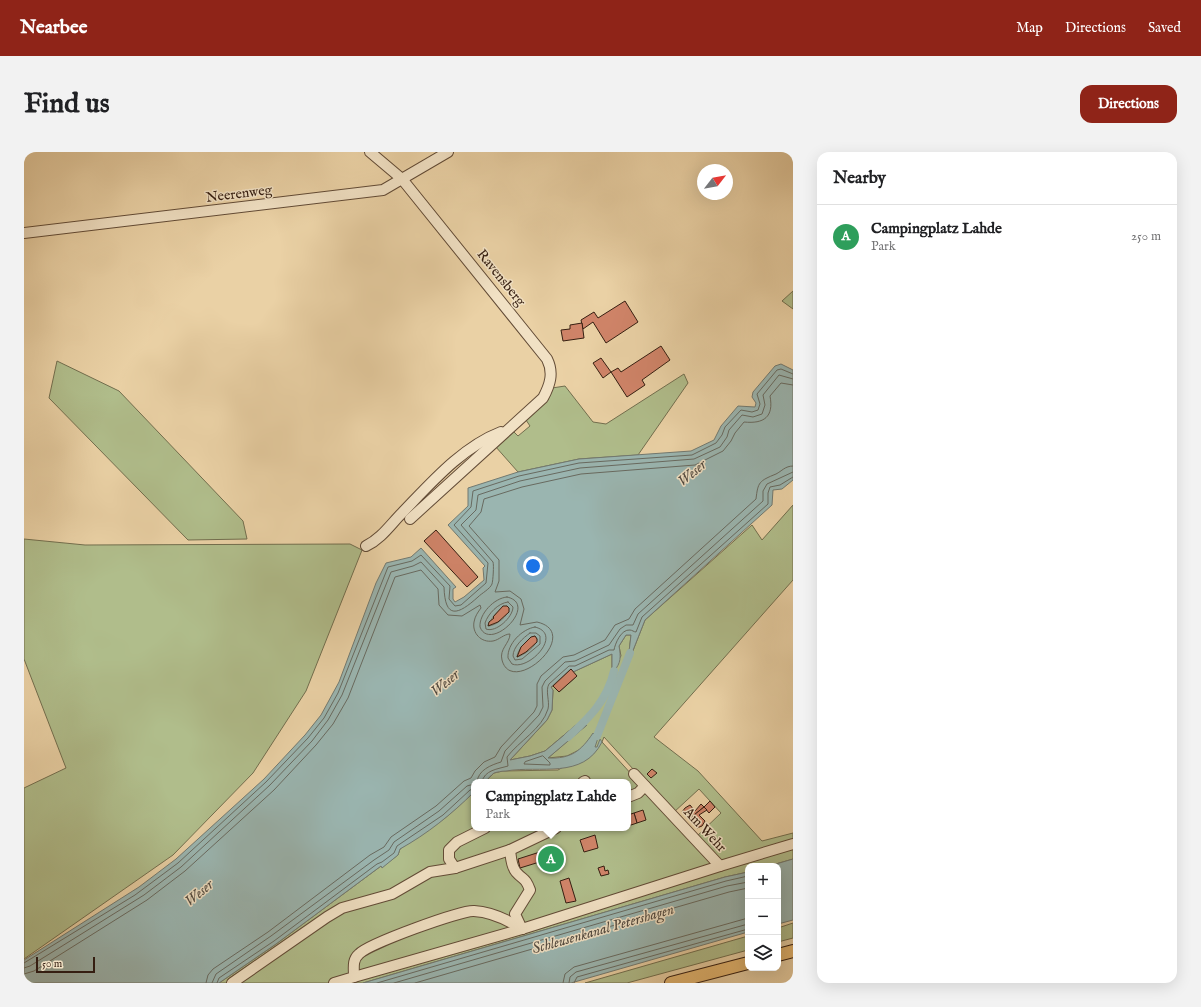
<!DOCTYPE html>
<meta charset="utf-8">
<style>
:root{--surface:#fff;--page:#f2f2f2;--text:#202124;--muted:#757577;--line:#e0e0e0;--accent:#8f2418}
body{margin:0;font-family:"IM FELL English",serif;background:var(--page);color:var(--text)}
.controls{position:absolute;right:12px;bottom:12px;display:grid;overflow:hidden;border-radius:8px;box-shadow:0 4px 16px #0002}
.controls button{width:36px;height:36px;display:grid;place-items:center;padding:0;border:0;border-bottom:1px solid var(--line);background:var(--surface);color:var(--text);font:20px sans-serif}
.compass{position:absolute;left:673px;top:12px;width:36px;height:36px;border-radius:50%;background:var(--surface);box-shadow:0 4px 16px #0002;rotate:59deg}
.scale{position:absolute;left:12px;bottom:10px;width:59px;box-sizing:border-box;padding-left:4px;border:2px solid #351e11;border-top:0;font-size:11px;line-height:14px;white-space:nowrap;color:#351e11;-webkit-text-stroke:3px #f1e1c4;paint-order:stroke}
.you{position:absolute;left:509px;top:414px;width:14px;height:14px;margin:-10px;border:3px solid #fff;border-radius:50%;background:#1a73e8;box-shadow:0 0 0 6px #1a73e833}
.badge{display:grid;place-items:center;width:26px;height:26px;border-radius:50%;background:var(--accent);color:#fff;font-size:13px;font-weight:700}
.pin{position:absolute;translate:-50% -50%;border:2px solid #fff;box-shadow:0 1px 4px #0006}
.popup{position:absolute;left:447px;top:627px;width:160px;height:52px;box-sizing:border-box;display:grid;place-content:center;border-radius:8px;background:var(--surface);filter:drop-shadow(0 1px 3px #0005);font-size:13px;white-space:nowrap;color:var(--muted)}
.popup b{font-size:15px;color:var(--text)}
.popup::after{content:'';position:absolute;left:50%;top:100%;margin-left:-8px;border:8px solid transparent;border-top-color:var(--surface)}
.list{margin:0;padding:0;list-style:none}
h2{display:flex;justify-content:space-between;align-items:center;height:52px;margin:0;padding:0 16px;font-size:17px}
h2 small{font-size:13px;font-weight:400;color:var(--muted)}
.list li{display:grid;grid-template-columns:26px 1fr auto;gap:12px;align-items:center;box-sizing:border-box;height:64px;padding:0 16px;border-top:1px solid var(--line)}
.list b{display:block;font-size:15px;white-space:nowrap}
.list p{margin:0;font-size:13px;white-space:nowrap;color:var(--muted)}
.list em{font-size:13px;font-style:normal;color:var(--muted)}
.icon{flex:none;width:22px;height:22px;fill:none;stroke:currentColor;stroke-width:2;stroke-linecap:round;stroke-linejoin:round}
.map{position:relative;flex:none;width:769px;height:831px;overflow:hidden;border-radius:12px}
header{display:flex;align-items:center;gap:24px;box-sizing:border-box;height:56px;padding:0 20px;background:var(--accent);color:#fff}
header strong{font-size:19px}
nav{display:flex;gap:22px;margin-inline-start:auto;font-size:14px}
.intro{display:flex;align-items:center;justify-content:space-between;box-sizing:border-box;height:96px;padding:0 24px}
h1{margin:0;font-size:28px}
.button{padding:10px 18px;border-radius:12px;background:var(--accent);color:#fff;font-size:14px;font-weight:700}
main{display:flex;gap:24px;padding:0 24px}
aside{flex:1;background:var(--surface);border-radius:12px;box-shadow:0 4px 16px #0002}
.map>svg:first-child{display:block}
.green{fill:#b0bd8b;stroke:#726e4e}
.water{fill:#9ab5b0;stroke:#727970;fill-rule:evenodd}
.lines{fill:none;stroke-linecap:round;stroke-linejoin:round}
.shore{stroke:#686a60;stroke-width:1}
.canal{stroke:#9ab5b0;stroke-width:8}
.building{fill:#d08469;stroke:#351e11}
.minor-casing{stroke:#624b36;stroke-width:12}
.major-casing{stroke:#351e11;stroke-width:14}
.minor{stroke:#f1e1c4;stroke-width:10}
.major{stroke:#e5b872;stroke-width:12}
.labels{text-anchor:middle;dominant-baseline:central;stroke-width:3;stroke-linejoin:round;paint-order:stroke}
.street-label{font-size:14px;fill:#351e11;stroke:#f1e1c4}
.water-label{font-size:15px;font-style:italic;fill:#534b41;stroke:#f1e1c4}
</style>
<header>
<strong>Nearbee</strong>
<nav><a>Map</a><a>Directions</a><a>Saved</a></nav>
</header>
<div class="intro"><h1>Find us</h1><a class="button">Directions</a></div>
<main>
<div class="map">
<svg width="769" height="831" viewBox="0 0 769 831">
<rect width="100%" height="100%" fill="#ead1a5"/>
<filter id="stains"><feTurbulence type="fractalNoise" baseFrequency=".005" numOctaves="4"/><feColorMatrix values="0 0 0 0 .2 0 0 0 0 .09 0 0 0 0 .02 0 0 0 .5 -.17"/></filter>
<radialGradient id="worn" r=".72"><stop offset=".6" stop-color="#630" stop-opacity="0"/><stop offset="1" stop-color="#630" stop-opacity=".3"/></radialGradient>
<!-- green -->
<g class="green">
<path d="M769 139V157L758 149Z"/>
<path d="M33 209 95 239 219 369 223 387 164 388 25 246Z"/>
<path d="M660 222 664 231 614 303 555 307 494 320 471 294 489 279 494 284 506 274 502 268 528 236 541 234 569 270 582 272Z"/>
<path d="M769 353V428L630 585 674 619 738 689 769 681V689L694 710 671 686 697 661 675 637 649 661 580 585 578 590 694 717 769 695V707L745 714H724V720L701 725 339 831H195L252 792 357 714 358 715 374 703 376 697 421 666 450 640V676H604V630H461L470 621 479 619 534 618 572 596H559L543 604 524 606 562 573 545 587 542 583 558 568 521 599 506 604 486 608 523 568 528 558 529 538 527 536 529 534 535 540 553 524 549 520 588 502V517L597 504 595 494 602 483H607L605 500 608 501 621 468 728 373 738 388Z"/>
<path d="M0 387 61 393 326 392 338 398 282 539 229 621 149 703 0 807V636L42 616 0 507Z"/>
<path d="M769 771V786L754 790V776Z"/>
<path d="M724 784V798L603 831H561Z"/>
</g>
<!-- water -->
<g class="water">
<path d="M757 212 769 218V328L758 337 749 338 748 353 621 468 608 501 605 500 607 483H602L595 494C597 505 597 511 590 519L588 517V502L549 520 547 517 527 535 529 538 528 558 523 568 486 608 506 604 521 599 558 568 542 584 545 587 563 573 524 606C547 607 557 599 569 581L574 586 571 595H573L576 587 578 590C559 628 516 613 482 619 478 619 473 620 470 621 467 623 464 627 461 630H450V640C428 662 403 682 376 697L374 703 358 716 357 714 252 792 195 831H0V808L115 735 152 707 240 627 281 583 297 563 315 530 352 431 362 411 387 405 397 396 432 435 429 437V447L431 450 440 445 460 428 459 416 461 414 424 373 444 354V336L494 320 555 307 667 299 690 288 697 274 714 254 731 255 732 251 728 245 729 240 751 214ZM483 454 485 456C484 465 472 473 465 474 465 468 476 455 483 454ZM511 484 513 487C512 495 500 503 493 505 493 498 504 486 511 484Z"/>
<path d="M769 707V768L754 772V714H745Z"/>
<path d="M724 720V780L547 831H339L701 725Z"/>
</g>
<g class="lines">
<!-- shore -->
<g class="shore">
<path d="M483 445C516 452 466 501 456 475 455 462 470 446 483 445Z"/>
<path d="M484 450 489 455C489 465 472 481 462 477L461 471C464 462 474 451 484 450Z"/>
<path d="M511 475C540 482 505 519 488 512L484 506C483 492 498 477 511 475Z"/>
<path d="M506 481H512L516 484V492L498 507 491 508 489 504C489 495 499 486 506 481Z"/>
<path d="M519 604 526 611V613L500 612 501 610Z"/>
<path d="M453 630C454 618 467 613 477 610L481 599 515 563 519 555 518 535 521 529 541 510 551 509 585 493 596 477 602 473H609L614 462 739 349V339L743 332 769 320"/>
<path d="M458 630C460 618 474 617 484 614L483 605C495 589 518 577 524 557 526 549 521 539 525 532L545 514H551L585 498H590C591 492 597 477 606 478 608 478 610 480 612 480L618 465 744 352V341L746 335 756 333 769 325"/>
<path d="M0 811 111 743 154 711 242 630 284 586 300 566 314 541 364 415 388 409 397 403 426 434 425 447 431 454 437 453 462 431 464 411 430 373 447 355 449 339 495 324 555 311 668 303 692 291 698 283 701 275 717 258 728 260 734 258 736 252 733 242 753 218 757 217 769 222"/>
<path d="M0 816 6 814 120 743 157 715 246 633 288 589 304 568 318 543 367 420 389 414 397 410 420 435C421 468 434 463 454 445 458 441 466 437 468 432 469 429 470 413 469 410L437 373 452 358 454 343 496 329 556 316 670 307 696 295 703 285 705 278 718 263 729 265 738 262 741 253 739 243 755 223 769 227"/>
<path d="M0 822 10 819 123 748 161 719 250 638 292 593 309 572 324 546 371 425 397 418 414 437 415 453 424 463 438 464 456 453 457 456C454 460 451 464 450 470 448 481 457 491 469 489 475 488 480 482 486 482 486 491 475 497 478 508 488 546 560 481 513 470L496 473 500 457 497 447 486 439 471 440 475 429V408L445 374 457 360 460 347 498 335 557 322 671 313 699 299 707 289 711 281 720 270C740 272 750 265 746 244L757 231 769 233"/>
<path d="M182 831 184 823 189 817 244 780 346 703 360 695 367 685 412 654 440 629 447 626 451 619 460 610 471 605 477 595 510 560 513 554V532L517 524 539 505 550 503 581 488 591 473 605 467 611 457 732 347C734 330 735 329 752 322 758 319 761 314 769 314"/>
<path d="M188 831 192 822 247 784 350 708 365 698 370 690 415 659 443 634 450 632"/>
<path d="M193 831 195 826 250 789 353 712 358 710 370 701 373 694 419 663 446 638 450 637"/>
<path d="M353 831 702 729 724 724"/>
<path d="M370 831 703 734 724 730"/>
<path d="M391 831 705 740 724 736"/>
<path d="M539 831 541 822 550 815 724 766"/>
<path d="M545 831 546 825 552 820 724 772"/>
<path d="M550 831 553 825 724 777"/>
</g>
<!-- canal -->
<g class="canal">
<path d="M573 584 606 501"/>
<path d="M544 585C565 566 583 549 590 519"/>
</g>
</g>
<!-- building -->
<g class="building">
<path d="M601 149 614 170 582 191 569 170 559 177 557 168 570 160 574 166Z"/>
<path d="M558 171 560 186 539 189 537 178 546 177V173Z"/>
<path d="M637 194 646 208 618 228 621 233 603 245 587 220 594 216 597 220Z"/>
<path d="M577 206 587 220 579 226 569 211Z"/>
<path d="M412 378 454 425 443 435 400 389Z"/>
<path d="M479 454H483L485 456V460L474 470 464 474 465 470 470 466 469 465Z"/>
<path d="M511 484 513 487V490L502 500 493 505 497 495 507 485Z"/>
<path d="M547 517 553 524 535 540 529 534Z"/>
<path d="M628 617 633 621 627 626 623 622Z"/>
<path d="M686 649 691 655 685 661 680 655Z"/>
<path d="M677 652 680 655 665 667 658 660 661 656 666 653 671 659Z"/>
<path d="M680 655 683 658 675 663 681 669 678 674 673 676 665 667Z"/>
<path d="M619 658 622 668 613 671 610 661Z"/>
<path d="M610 661 613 671 604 674V663Z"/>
<path d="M571 683 574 696 560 700 556 688Z"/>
<path d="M519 699 522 708 496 716 494 707Z"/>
<path d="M580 714 581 719 584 718 585 722 577 724 574 716Z"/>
<path d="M545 726 552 749 542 751 536 729Z"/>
</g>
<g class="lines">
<!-- minor casing -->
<g class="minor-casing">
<g id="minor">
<path d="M346 0 378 27 523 207C530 221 526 233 519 246L386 367"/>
<path d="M0 81 359 38 424 0"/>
<path d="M342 394C357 387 367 372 378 361 407 331 438 295 477 280"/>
<path d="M610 622 696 714 769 692"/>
<path d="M559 630 561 629"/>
<path d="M604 645 614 641 621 634"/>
<path d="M486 698C487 705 487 714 492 720 500 729 501 725 506 738L491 762 498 777"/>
<path d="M431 716 425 707V698L433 690 461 676"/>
<path d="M330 825 498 777 696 714"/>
<path d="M208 831 303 765 318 756 368 742 406 720 431 716 486 698 532 676"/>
<path d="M310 831 330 825C330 816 328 808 335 802 344 792 437 758 450 759 468 760 484 768 498 777"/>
</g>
</g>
<!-- major casing -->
<g class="major-casing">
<g id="major">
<path d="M754 803 769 799"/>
<path d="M647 831 724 811"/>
</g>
</g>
<!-- minor -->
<use href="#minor" class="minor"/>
<!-- major -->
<use href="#major" class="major"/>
</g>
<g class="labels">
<!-- street labels -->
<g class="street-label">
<text transform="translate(215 42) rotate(-7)">Neerenweg</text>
<text transform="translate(477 126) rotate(51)">Ravensberg</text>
<text transform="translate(681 678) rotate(47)">Am Wehr</text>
</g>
<!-- water labels -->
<g class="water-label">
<text transform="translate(668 321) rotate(-40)">Weser</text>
<text transform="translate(421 531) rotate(-40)">Weser</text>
<text transform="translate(175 741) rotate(-40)">Weser</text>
<text transform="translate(579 777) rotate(-16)">Schleusenkanal Petershagen</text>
</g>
</g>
<rect width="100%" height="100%" filter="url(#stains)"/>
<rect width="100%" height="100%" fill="url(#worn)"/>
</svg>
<div class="controls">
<button>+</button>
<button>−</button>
<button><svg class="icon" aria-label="layers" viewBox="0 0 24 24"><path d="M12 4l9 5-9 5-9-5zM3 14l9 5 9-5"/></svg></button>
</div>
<svg class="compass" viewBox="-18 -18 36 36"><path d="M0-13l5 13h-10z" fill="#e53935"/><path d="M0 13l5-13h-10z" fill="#757577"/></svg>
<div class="scale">50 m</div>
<div class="you"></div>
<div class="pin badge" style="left:527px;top:707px;background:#2e9e5b">A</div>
<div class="popup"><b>Campingplatz Lahde</b>Park</div>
</div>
<aside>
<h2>Nearby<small></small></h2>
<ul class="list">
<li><span class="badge" style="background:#2e9e5b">A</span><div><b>Campingplatz Lahde</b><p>Park</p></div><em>250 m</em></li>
</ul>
</aside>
</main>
